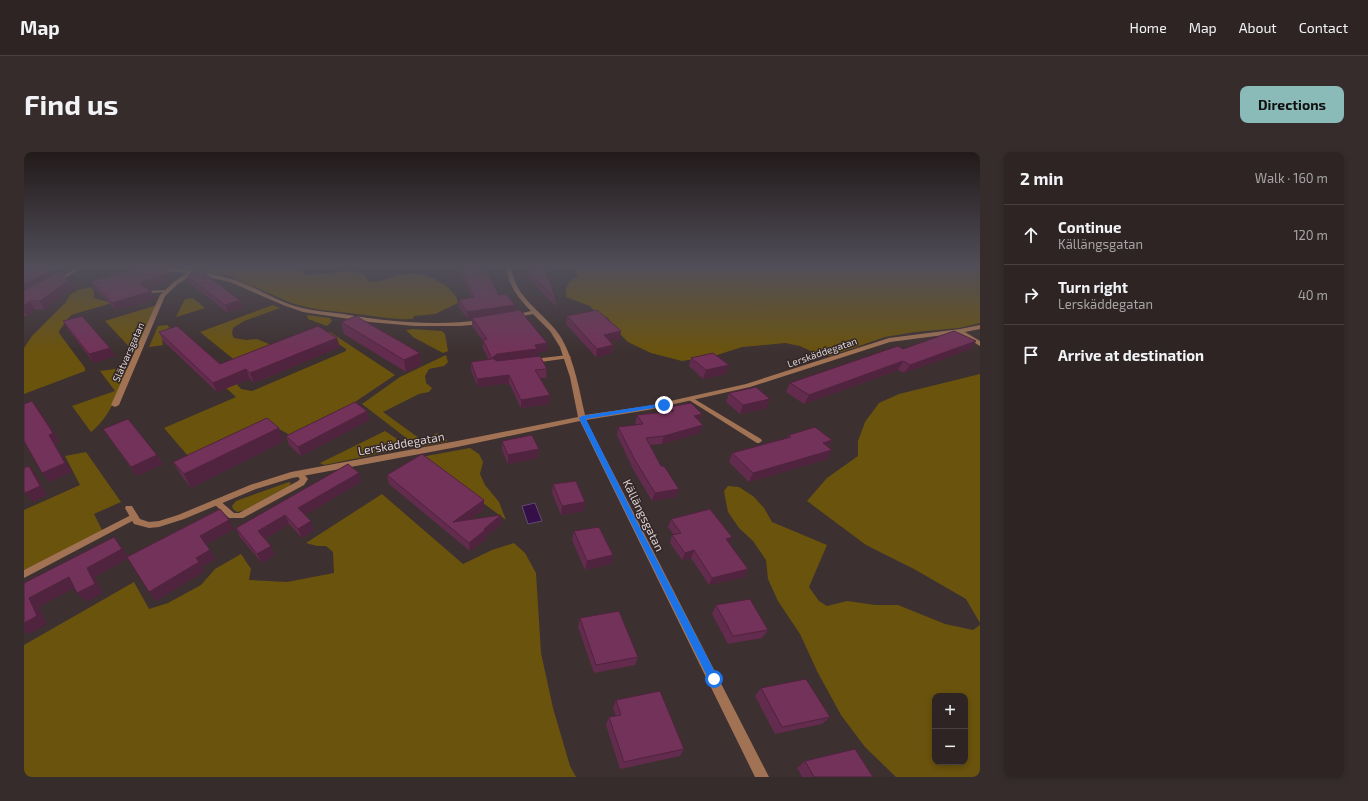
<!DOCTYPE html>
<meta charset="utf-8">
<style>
:root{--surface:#2e2424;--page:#362c2c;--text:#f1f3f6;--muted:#a7a4a6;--line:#494141;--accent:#8bbbb9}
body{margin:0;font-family:"Exo 2",sans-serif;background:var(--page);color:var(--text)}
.controls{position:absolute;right:12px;bottom:12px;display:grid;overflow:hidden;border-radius:8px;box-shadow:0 2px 6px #0003}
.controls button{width:36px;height:36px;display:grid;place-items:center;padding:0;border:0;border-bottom:1px solid var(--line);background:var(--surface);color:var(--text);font:20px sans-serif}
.stop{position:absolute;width:12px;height:12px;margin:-9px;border:3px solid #1a73e8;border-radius:50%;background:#fff}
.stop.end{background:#1a73e8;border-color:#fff;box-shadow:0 1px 4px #0008}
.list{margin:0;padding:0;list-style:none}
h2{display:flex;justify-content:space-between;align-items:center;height:52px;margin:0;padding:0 16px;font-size:17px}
h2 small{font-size:13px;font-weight:400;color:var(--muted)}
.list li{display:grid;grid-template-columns:26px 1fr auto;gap:12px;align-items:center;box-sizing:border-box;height:60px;padding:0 16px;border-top:1px solid var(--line)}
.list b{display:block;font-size:15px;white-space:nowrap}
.list p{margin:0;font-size:13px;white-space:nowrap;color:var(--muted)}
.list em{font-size:13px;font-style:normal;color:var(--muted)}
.icon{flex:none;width:22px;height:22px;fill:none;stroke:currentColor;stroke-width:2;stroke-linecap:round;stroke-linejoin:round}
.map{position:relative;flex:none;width:956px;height:625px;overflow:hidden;border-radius:8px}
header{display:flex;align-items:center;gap:24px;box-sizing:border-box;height:56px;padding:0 20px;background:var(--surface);border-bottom:1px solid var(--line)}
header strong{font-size:19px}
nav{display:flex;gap:22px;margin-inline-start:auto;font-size:14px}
.intro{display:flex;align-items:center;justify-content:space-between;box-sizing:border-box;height:96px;padding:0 24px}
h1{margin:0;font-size:28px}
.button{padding:10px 18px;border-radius:8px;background:var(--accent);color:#111;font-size:14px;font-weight:700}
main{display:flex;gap:24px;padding:0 24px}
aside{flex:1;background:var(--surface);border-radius:8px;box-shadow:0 2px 6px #0003}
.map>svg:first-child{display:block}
.green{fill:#6a530d;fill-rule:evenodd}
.water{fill:#340f48;stroke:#664a71}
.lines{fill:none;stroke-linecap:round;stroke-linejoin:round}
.service{fill:#a17354;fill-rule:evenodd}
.minor{fill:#a17354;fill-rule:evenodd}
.wall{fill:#632b4d}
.shaded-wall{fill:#50233e}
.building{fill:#733259;stroke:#50233e}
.route{fill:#1a73e8}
.labels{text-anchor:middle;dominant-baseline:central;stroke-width:3;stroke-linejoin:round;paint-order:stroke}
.far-street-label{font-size:10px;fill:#dbd2d2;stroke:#332626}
.street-label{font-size:12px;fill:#dbd2d2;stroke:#332626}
</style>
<header>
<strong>Map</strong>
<nav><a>Home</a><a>Map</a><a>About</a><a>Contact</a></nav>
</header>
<div class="intro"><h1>Find us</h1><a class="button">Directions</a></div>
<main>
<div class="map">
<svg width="956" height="625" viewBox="0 0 956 625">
<rect width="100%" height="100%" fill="#3d3030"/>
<!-- green -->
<g class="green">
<path d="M159 114H274L281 123 326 119 340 122 344 129C355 131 362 127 372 124 392 119 405 122 422 134 427 138 433 144 434 151L411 162 390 164 389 167C370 168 351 164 333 162 310 159 286 158 265 150L205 124 159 117Z"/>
<path d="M552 114C561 114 569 116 577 114H956V171L935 176 891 180 861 185 806 204 793 202 776 194 761 191 718 195 690 204 658 209 627 201 604 190 593 179 584 166 572 160 566 154 542 145V137L545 129 554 125 551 118Z"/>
<path d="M66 135 70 138V146L88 151 50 162 46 164 35 179V181L61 216V219L0 242V196L8 184 42 150 46 143 54 138Z"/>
<path d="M169 146 181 156 152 165 161 147Z"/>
<path d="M133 153 111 201 81 169Z"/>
<path d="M249 153 256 156 220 169 209 176 208 182 210 186 222 188 233 187 245 192 244 196 213 210 176 180Z"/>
<path d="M283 163 306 166 308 169 303 174 284 167Z"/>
<path d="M143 173 153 183 138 189 139 193 125 195 134 174Z"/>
<path d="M389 177 418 179 421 182 424 199 419 201 389 185 382 178Z"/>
<path d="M302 180H306L371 223 325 254 266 283 246 272 170 311 140 276 212 245 190 225 211 230 217 237 228 239 322 199V197L298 181Z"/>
<path d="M422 203 424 210 420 214 405 217 401 224 402 231 408 236 405 240 395 242 359 260 399 289 413 281 423 288 422 290 394 295 338 252 376 225Z"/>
<path d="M105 215C95 237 87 265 67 280L48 254 91 239 76 219Z"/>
<path d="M956 222V471L942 447 890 417 842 393 783 349 803 326 834 304V289L841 270 855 251 875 242Z"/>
<path d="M361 279 379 291 383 296 300 313 296 311Z"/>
<path d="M446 296 455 302 459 310 456 322 461 333 475 350 482 368 397 305Z"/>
<path d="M62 300 97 350 70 362 79 380 0 418V358L56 333 41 304Z"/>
<path d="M265 330 267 331 265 334 221 358 213 360 209 357 208 354 212 349Z"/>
<path d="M704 334 715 335 729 344 740 356 748 370 803 393 785 435 795 449 803 454 823 449 851 453H874L921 472 949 478 956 473V625H872L841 595 817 563 794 521 776 482 754 449 744 427 742 408 729 389 715 376 704 360 700 339ZM911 544H941V610H911Z"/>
<path d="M358 342 439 412 468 398 490 391 501 401 512 421 517 501 529 556 546 614 552 625H0V493L110 430 125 457 144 451 177 433 191 417 217 402 227 417 225 428 263 430 310 421 309 400 302 394H293L282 391Z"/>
</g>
<!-- water -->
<path class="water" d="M511 351 518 369 504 372 498 354Z"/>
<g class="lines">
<!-- service -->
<g class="service">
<path d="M142 138 144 139V140L124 141 122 140 124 139Z"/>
<path d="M544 203 547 205 546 206 509 211 506 209 509 207Z"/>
<path d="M667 245 737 287 738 289 735 291H733L665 248 664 247 665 246Z"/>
<path d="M272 320H278L284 327 280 333 219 366H205L188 350 189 348H195L210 361H215L274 329 276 327 271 322Z"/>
<path d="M109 362 112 363 113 365 112 367 0 426V418Z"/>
</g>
<!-- minor -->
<g class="minor">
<path d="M56 114H61L34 130 30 129Z"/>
<path d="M91 114C130 114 173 116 211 128 234 136 254 150 278 156 291 159 306 160 319 162 366 170 411 174 458 168L461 170 458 172 436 174H391L346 170 279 160 259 153 206 130 169 122 154 132 141 144 95 253 91 255 87 253 136 143 150 130 163 121 93 115Z"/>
<path d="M483 114H487C491 149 522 160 538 187 551 211 555 237 561 263L624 254 722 232 865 186 936 177 956 173V177L941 180 956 189V194L935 181 866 190 726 235 624 258 562 268 745 625H731L556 269 433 295 268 326 232 337 160 367 135 375 125 376 110 372 101 356 102 354H108L116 367 125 370 135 369 154 363 226 333 267 320 433 289 554 265 546 225 536 195 526 179 509 162 489 166 486 164 507 159C494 146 483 132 483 114Z"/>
</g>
</g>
<!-- wall -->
<g class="wall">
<path d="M332 114H357V115Z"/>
<path d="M433 114H458L475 143 523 191V199L513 201V204L523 217 522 226H516L526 243 525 252 497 256 485 231 454 235 447 218V210L465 208 459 196V189L448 174V167H444L435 156V148L448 146Z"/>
<path d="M502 114H520L532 148V155L509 131H507Z"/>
<path d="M0 117 34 121 45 128 50 135 21 157H11L3 164H0Z"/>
<path d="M164 125 219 155 204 161 167 132Z"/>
<path d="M67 129H149L124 136 127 139 131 147 92 158 71 137Z"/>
<path d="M543 164 596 187 585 189 589 193 588 201 572 205 542 172Z"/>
<path d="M39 169 91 204 70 211 44 177Z"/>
<path d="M317 170 396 201 397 213 382 220 320 182Z"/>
<path d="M135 180 196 212 316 195 230 231 226 227 193 240 139 189Z"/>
<path d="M879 197H947L880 221 874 218 780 252 762 240 766 231Z"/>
<path d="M667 206 702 222 679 227 665 214Z"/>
<path d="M705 241 743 256 716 262 702 250Z"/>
<path d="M646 255 678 262 676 270V281L638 292 626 293 637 314 655 337 652 345 628 349 609 317 593 283 594 275 612 273 611 272 613 263 645 260Z"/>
<path d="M343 259 345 268 277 304 265 293 262 284Z"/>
<path d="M79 277 133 303 139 312 113 324Z"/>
<path d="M765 283 808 288 804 295 803 307 725 330 705 310 708 301 763 286Z"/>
<path d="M260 289 167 336 157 323 149 310Z"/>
<path d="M478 289 515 297 514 306 484 312 478 298Z"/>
<path d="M335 321 337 330 281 363 290 378 278 386 265 372 241 387 251 403 238 411 216 385 212 376Z"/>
<path d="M363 323 460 348V357L445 368 477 372 461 385 462 387 446 399 365 332Z"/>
<path d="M529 332 561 350 560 359 537 363 528 341Z"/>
<path d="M647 367 708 385 705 391 724 417 720 425 685 433 667 406 658 408 646 391 648 383H650L644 375Z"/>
<path d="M550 379 589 403 587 412 561 418 548 388Z"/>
<path d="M692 453 744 478 738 486 704 492 688 462Z"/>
<path d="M556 466 614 505 611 513 570 521 554 475Z"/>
<path d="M737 536 806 565 798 572 751 582 731 544Z"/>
<path d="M592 548 660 597 656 604 596 617 582 573 585 565 592 564 589 556Z"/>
<path d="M781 609 849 625H778L773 616Z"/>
</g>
<!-- shaded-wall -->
<g class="shaded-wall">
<path d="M32 116 36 123 0 142V132Z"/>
<path d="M146 121 149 129 120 137 127 139 131 147 92 158 88 151 118 134 116 130Z"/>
<path d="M45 128 50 135 21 157 16 149Z"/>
<path d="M216 148 219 155 204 161 201 153Z"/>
<path d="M6 149 11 157 3 164 0 160V154Z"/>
<path d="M491 153V160L444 167 443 160Z"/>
<path d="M597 179 596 187 578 191 580 183Z"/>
<path d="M313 186 316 195 230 231 226 221Z"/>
<path d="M952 189 947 197 880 221 886 213Z"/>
<path d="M523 191V199L513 201V205L473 211 468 206 473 202 511 193Z"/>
<path d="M589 193 588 201 572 205 573 197Z"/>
<path d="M86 196 91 204 70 211 65 202Z"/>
<path d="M396 201 397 213 382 220 380 208Z"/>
<path d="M879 209 874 218 780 252 785 243Z"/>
<path d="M705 213 702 222 679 227 682 218Z"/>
<path d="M222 217 226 227 193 240 189 231Z"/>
<path d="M485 223V231L454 235 453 227Z"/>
<path d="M526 243 525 252 497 256V248Z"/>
<path d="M746 247 743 256 716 262 719 253Z"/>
<path d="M8 249 15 257 36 290 31 292 48 320 25 330 18 321 25 283Z"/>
<path d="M343 259 345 268 277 304 274 295Z"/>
<path d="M678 262 676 270 670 264Z"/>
<path d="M679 273 676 281 638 292 640 284Z"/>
<path d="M255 276 260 289 167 336 160 322Z"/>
<path d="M808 288 803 297 799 291Z"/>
<path d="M515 297 514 306 484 312V303Z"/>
<path d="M808 298 803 307 725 330 729 321Z"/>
<path d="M133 303 139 312 113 324 107 315Z"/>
<path d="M5 314 12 323 23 343 9 350 1 341Z"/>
<path d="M335 321 337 330 278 365 274 356Z"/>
<path d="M655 337 652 345 628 349 631 341Z"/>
<path d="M460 348V357L430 379 429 370Z"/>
<path d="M561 350 560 359 537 363 538 354Z"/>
<path d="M261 363 265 372 239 388 234 379Z"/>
<path d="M477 363V372L461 385 462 387 446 399 445 391 460 377Z"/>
<path d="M205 368 210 377 181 393 176 384Z"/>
<path d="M287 369 290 378 278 386 274 377Z"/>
<path d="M90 385 97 394 105 406 71 425 79 441 62 450 53 441 63 416Z"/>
<path d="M708 385 705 393 702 387Z"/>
<path d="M247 394 251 403 238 411 233 402Z"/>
<path d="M186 398 192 407 178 415 181 419 132 449 125 440 172 406Z"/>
<path d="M670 398 667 406 658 408 661 401Z"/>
<path d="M589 403 587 412 561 418 563 409Z"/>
<path d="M724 417 720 425 685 433 688 426Z"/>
<path d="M45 425 54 434 15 455 23 472 5 482 0 478V471L5 446Z"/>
</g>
<!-- building -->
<g class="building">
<path d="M7 114H29L32 116 0 132V117Z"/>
<path d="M124 114H137L146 121 116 130 118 134 122 135 127 139 88 151 67 129Z"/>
<path d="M436 114H458L463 120 475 143 482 142 491 153 443 160 435 148 450 145Z"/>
<path d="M505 114H520L532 148 509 123H507Z"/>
<path d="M169 118H176L216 148 201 153 164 125Z"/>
<path d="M36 120 45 128 16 149H6L0 154V138Z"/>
<path d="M496 158 523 191 511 193 513 197 473 202 468 206 473 209 516 204 523 217 511 218 526 243 497 248 485 223 453 227 447 210 468 207 459 188 463 187 448 166Z"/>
<path d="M573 158 597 179 580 183 589 193 573 197 543 164Z"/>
<path d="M58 164 86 196 65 202 39 169Z"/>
<path d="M332 164 396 201 380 208 317 170Z"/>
<path d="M153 174 196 212 294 174 313 186 226 221 222 217 189 231 135 180Z"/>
<path d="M930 179 952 189 886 213 879 209 785 243 766 231 874 194 879 197Z"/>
<path d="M689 201 705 213 682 218 667 206Z"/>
<path d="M732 235 746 247 719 253 705 241Z"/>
<path d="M8 249 29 281 25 283 41 311 18 321 0 289V252Z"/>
<path d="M331 250 343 259 274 295 262 284Z"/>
<path d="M667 251 678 262 670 264 679 273 640 284 622 286 637 314H640L655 337 631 341 611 308 594 275 619 272 613 263 650 259 646 255Z"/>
<path d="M243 266 255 276 160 322 149 310Z"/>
<path d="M104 267 133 303 107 315 79 277Z"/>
<path d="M791 275 808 288 799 291 808 298 729 321 708 301 767 285 765 283Z"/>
<path d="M508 283 515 297 484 303 478 289Z"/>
<path d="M398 302 460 348 429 370 477 363 460 377 461 378 445 391 363 323Z"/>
<path d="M324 312 335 321 274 356 287 369 274 377 261 363 234 379 247 394 233 402 212 376Z"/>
<path d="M5 314 16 334 1 341 0 339V316Z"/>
<path d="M552 329 561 350 538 354 529 332Z"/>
<path d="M196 357 205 368 176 384 186 398 172 406 175 410 125 440 103 405Z"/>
<path d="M686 357 708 385 702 387 724 417 688 426 670 398 661 401 648 383 657 381 647 367Z"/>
<path d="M575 375 589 403 563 409 550 379Z"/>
<path d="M90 385 98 397 63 416 71 432 53 441 45 425 5 446 13 464 0 471V431Z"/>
<path d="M726 447 744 478 709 484 692 453Z"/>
<path d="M595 459 614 505 572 513 556 466Z"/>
<path d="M782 527 806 565 758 575 737 536Z"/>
<path d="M636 539 660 597 600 610 585 565 597 563 592 548Z"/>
<path d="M831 597 849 625H790L781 609Z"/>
</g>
<!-- sky -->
<linearGradient id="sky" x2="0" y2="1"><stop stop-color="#221a1a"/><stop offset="0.57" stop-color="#514e59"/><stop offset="1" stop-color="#514e59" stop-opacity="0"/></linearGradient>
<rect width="956" height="201" fill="url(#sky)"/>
<!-- route -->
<path class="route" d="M640 251 642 252V254L562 267 614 372 693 524 694 527 693 530 690 532 686 530 555 266 558 264Z"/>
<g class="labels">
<!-- far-street labels -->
<g class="far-street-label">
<text transform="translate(104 200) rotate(-66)">Slätvarsgatan</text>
<text transform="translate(798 200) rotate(-19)">Lerskäddegatan</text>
</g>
<!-- street labels -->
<g class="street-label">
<text transform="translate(377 291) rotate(-10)">Lerskäddegatan</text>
<text transform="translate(620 363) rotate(64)">Källängsgatan</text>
</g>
</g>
</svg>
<div class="controls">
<button>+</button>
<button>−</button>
</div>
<div class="stop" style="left:690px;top:527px"></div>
<div class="stop end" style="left:640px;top:253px"></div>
</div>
<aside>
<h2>2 min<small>Walk · 160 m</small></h2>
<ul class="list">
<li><svg class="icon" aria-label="ahead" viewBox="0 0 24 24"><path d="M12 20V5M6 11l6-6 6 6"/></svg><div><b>Continue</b><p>Källängsgatan</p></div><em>120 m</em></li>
<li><svg class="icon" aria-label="right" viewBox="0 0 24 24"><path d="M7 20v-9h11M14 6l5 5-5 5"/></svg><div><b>Turn right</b><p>Lerskäddegatan</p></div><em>40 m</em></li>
<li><svg class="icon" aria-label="arrive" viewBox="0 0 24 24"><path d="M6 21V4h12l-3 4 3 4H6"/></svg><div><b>Arrive at destination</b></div></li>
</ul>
</aside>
</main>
